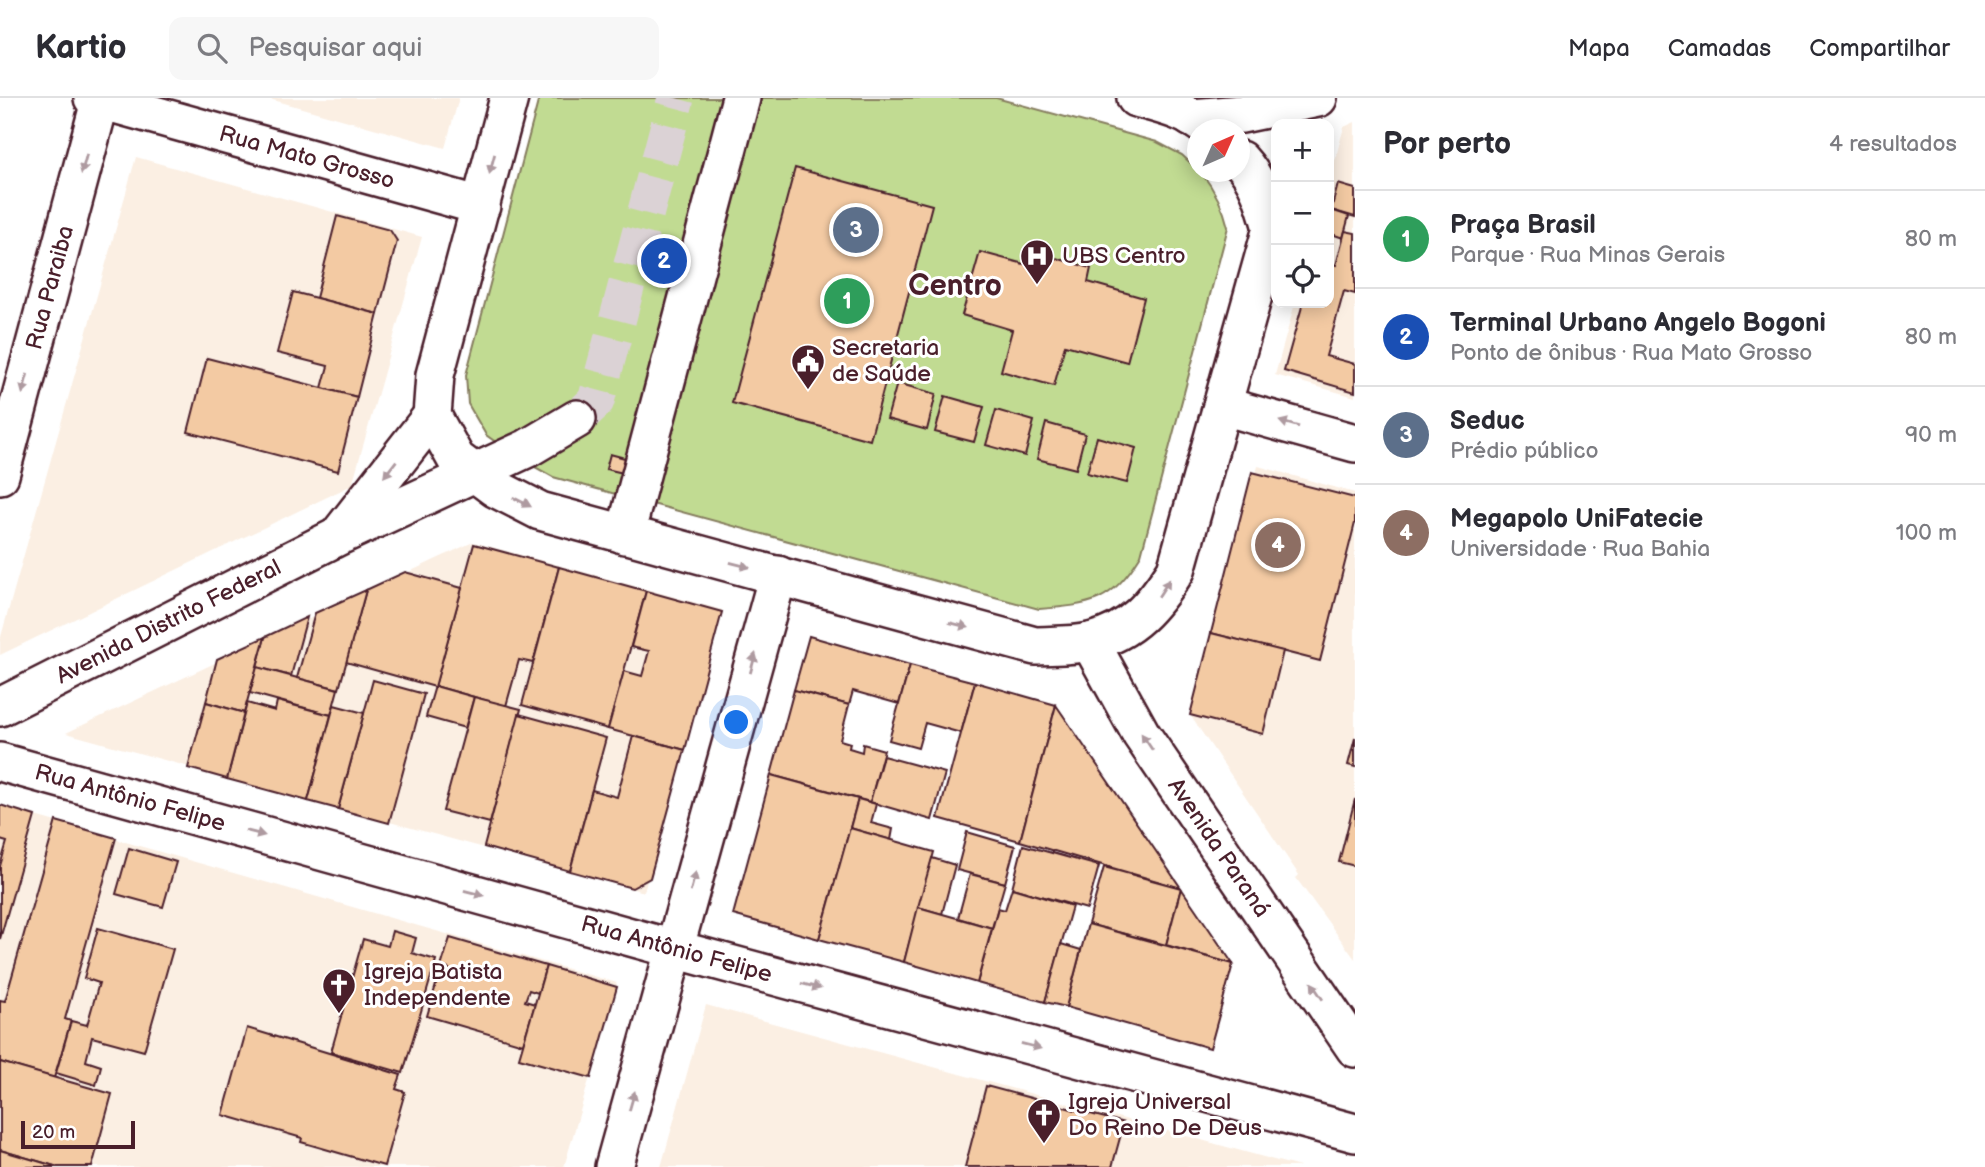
<!DOCTYPE html>
<html lang="pt">
<meta charset="utf-8">
<style>
:root{--surface:#fff;--page:#f7f7f7;--text:#2b2b33;--muted:#7c7c81;--line:#e1e1e2;--accent:#7c3aed}
body{margin:0;font-family:"Balsamiq Sans",sans-serif;background:var(--page);color:var(--text)}
.controls{position:absolute;right:21px;top:21px;display:grid;overflow:hidden;border-radius:14px;box-shadow:0 4px 18px #0003}
.controls button{width:63px;height:63px;display:grid;place-items:center;padding:0;border:0;border-bottom:2px solid var(--line);background:var(--surface);color:var(--text);font:35px sans-serif}
.compass{position:absolute;left:1187px;top:21px;width:63px;height:63px;border-radius:50%;background:var(--surface);box-shadow:0 4px 18px #0003;rotate:45deg}
.scale{position:absolute;left:21px;bottom:18px;width:114px;box-sizing:border-box;padding-left:7px;border:4px solid #4a1f2b;border-top:0;font-size:19px;line-height:24px;white-space:nowrap;color:#4a1f2b;-webkit-text-stroke:5px #fff;paint-order:stroke}
.you{position:absolute;left:737px;top:625px;width:24px;height:24px;margin:-18px;border:5px solid #fff;border-radius:50%;background:#1a73e8;box-shadow:0 0 0 10px #1a73e833}
.badge{display:grid;place-items:center;width:46px;height:46px;border-radius:50%;background:var(--accent);color:#fff;font-size:23px;font-weight:700}
.pin{position:absolute;translate:-50% -50%;border:4px solid #fff;box-shadow:0 2px 7px #0006}
.list{margin:0;padding:0;list-style:none}
h2{display:flex;justify-content:space-between;align-items:center;height:91px;margin:0;padding:0 28px;font-size:30px}
h2 small{font-size:23px;font-weight:400;color:var(--muted)}
.list li{display:grid;grid-template-columns:46px 1fr auto;gap:21px;align-items:center;box-sizing:border-box;height:98px;padding:0 28px;border-top:2px solid var(--line)}
.list b{display:block;font-size:26px;white-space:nowrap}
.list p{margin:0;font-size:23px;white-space:nowrap;color:var(--muted)}
.list em{font-size:23px;font-style:normal;color:var(--muted)}
.icon{flex:none;width:38px;height:38px;fill:none;stroke:currentColor;stroke-width:2;stroke-linecap:round;stroke-linejoin:round}
.map{position:relative;flex:none;width:1355px;height:1069px;overflow:hidden}
header{display:flex;align-items:center;gap:42px;box-sizing:border-box;height:98px;padding:0 35px;background:var(--surface);border-bottom:2px solid var(--line)}
header strong{font-size:33px}
nav{display:flex;gap:38px;margin-inline-start:auto;font-size:24px}
.search{width:490px;height:63px;background:var(--page);display:flex;align-items:center;gap:18px;box-sizing:border-box;padding:0 24px;border-radius:14px;color:var(--muted);font-size:26px}
main{display:flex}
aside{flex:1;background:var(--surface)}
.map>svg:first-child{display:block}
.built{fill:#fbefe3}
.green{fill:#c1db92;stroke:#867d5e;stroke-width:2}
.building{fill:#f3caa3;stroke:#4a1f2b;stroke-width:2}
.lines{fill:none;stroke-linecap:round;stroke-linejoin:round}
.minor-tunnel{stroke:#dbd2d5;stroke-width:37;stroke-dasharray:37 18;stroke-linecap:butt}
.minor-casing{stroke:#4a1f2b;stroke-width:42}
.minor{stroke:#fff;stroke-width:37}
.oneway{fill:#ae9aa0}
.labels{text-anchor:middle;dominant-baseline:central;stroke-width:6;stroke-linejoin:round;paint-order:stroke}
.street-label{font-size:23px;fill:#4a1f2b;stroke:#fff}
.poi-label{font-size:23px;fill:#4a1f2b;stroke:#fff;text-anchor:start}
.district-label{font-size:30px;font-weight:bold;fill:#4a1f2b;stroke:#fff}
</style>
<header>
<strong>Kartio</strong>
<div class="search"><svg class="icon" aria-label="search" viewBox="0 0 24 24"><circle cx="10" cy="10" r="6"/><path d="M15 15l6 6"/></svg>Pesquisar aqui</div>
<nav><a>Mapa</a><a>Camadas</a><a>Compartilhar</a></nav>
</header>
<main>
<div class="map">
<svg width="1355" height="1069" viewBox="0 0 1355 1069">
<rect width="100%" height="100%" fill="#fff"/>
<filter id="ink" filterUnits="userSpaceOnUse"><feTurbulence type="fractalNoise" baseFrequency=".0143" numOctaves="2"/><feDisplacementMap in="SourceGraphic" scale="14" xChannelSelector="R" yChannelSelector="G"/><feConvolveMatrix kernelMatrix="1 2 1 2 8 2 1 2 1" color-interpolation-filters="sRGB"/></filter>
<g filter="url(#ink)">
<!-- built -->
<g class="built">
<path d="M266 0H459L445 50Z"/>
<path d="M1355 24V299L1275 277 1295 205H1329V84L1344 29Z"/>
<path d="M136 59 422 139 352 387 0 557V542Z"/>
<path d="M1258 368 1355 395V861L1296 780 1299 777 1190 617Z"/>
<path d="M473 444 722 512 644 794 66 635Z"/>
<path d="M0 708 617 885 564 1069H0Z"/>
<path d="M706 907 1300 1069H661Z"/>
</g>
<!-- green -->
<path class="green" d="M539 0H996L1157 44 1182 57 1197 71 1198 74H1201C1214 91 1223 107 1228 129L1141 457C1111 505 1092 507 1039 511L553 379 515 358 486 337 468 306 466 277Z"/>
<!-- building -->
<g class="building">
<path d="M795 70 932 107 870 342 732 305Z"/>
<path d="M1338 86 1355 91V119L1331 112Z"/>
<path d="M1331 112 1349 118 1343 140 1329 135Z"/>
<path d="M337 118 390 132 397 143 378 216 316 200Z"/>
<path d="M1345 133 1355 135V196L1344 193 1326 258 1355 266V294L1284 273 1303 205H1329V165L1336 167Z"/>
<path d="M1031 153 1091 170 1088 184 1144 200 1127 264 1065 247 1054 288 1001 273 1012 232 962 217 980 154 1035 169 1037 164 1028 161Z"/>
<path d="M293 194 378 216 357 299 322 290 328 268 277 255Z"/>
<path d="M207 260 357 299 338 373 188 334Z"/>
<path d="M897 285 936 296 927 332 887 321Z"/>
<path d="M945 298 984 309 974 344 935 334Z"/>
<path d="M996 312 1034 323 1025 358 986 347Z"/>
<path d="M1046 325 1085 336 1076 371 1037 361Z"/>
<path d="M1097 339 1136 350 1127 385 1087 375Z"/>
<path d="M610 356 636 363 632 377 606 371Z"/>
<path d="M1252 374 1355 400V425L1320 563 1211 535Z"/>
<path d="M474 446 559 469 533 565 519 562 506 608 435 588Z"/>
<path d="M559 469 646 493 608 631 522 607Z"/>
<path d="M405 474 462 490 435 589 346 564 366 492Z"/>
<path d="M366 492 339 591 297 580 315 515Z"/>
<path d="M646 493 722 514 685 652 608 631 624 573 642 578 649 553 631 549Z"/>
<path d="M307 519 291 578 257 569 265 539Z"/>
<path d="M1211 535 1283 553 1263 636 1190 617Z"/>
<path d="M809 538 910 567 899 606 853 593 849 607 794 592Z"/>
<path d="M265 539 244 615 206 604 217 561Z"/>
<path d="M910 567 975 584 961 635 925 625 918 650 889 642Z"/>
<path d="M257 569 338 591 331 617 250 595Z"/>
<path d="M373 582 424 596 389 725 338 711Z"/>
<path d="M975 584 1056 607 1020 743 938 720Z"/>
<path d="M435 588 474 599 465 630 426 619Z"/>
<path d="M794 592 849 607 840 642 850 645 849 650 862 654 863 646 884 652 870 704 771 677Z"/>
<path d="M474 599 521 611 490 725 443 713Z"/>
<path d="M277 603 331 617 308 703 227 681 247 605 275 613Z"/>
<path d="M206 604 244 615 227 681 188 670Z"/>
<path d="M334 607 364 615 338 711 308 703Z"/>
<path d="M1056 607 1181 790 1020 743Z"/>
<path d="M519 616 606 640 570 773 484 749Z"/>
<path d="M633 638 685 652 650 780 632 790 570 773 592 692 617 699Z"/>
<path d="M1355 640V669L1348 667Z"/>
<path d="M883 658 945 675 932 722 870 704Z"/>
<path d="M771 677 858 701 819 841 733 817Z"/>
<path d="M858 701 876 706 871 725 893 731 891 742 850 730Z"/>
<path d="M1355 701V768L1339 764Z"/>
<path d="M0 707 35 718 0 841V768L7 744 0 742Z"/>
<path d="M56 723 116 740 65 921 71 923 54 980 0 964V902L5 903Z"/>
<path d="M850 730 934 754 904 864 819 841Z"/>
<path d="M967 734 1015 748 1005 785 957 772Z"/>
<path d="M1023 747 1099 768 1087 811 1012 790Z"/>
<path d="M129 750 176 764 163 809 116 796Z"/>
<path d="M932 760 955 767 942 816 918 809Z"/>
<path d="M1104 769 1181 790 1166 847 1088 826Z"/>
<path d="M970 776 1005 785 992 830 958 820Z"/>
<path d="M1012 790 1072 808 1045 904 977 885 998 810 1005 812Z"/>
<path d="M1181 790 1233 866 1166 847Z"/>
<path d="M918 809 992 830 977 885 904 864Z"/>
<path d="M1088 826 1233 866 1210 950 1066 909Z"/>
<path d="M98 830 173 851 144 953 92 939 86 963 101 968 96 987 56 975 71 923 87 927 99 885 84 880Z"/>
<path d="M392 833 416 840 412 855 436 862 403 975 331 954 363 841 388 848Z"/>
<path d="M450 840 546 868 538 895 529 892 525 903 535 906 523 946 427 918 438 880 446 882 449 871 441 869Z"/>
<path d="M1061 846 1081 852 1066 909 1045 904Z"/>
<path d="M546 868 617 889 591 980 519 960Z"/>
<path d="M247 930 401 977 396 991 405 994 384 1068 301 1044 302 1040 223 1017Z"/>
<path d="M0 964 112 996 92 1069H58L0 1052Z"/>
<path d="M986 988 1124 1025 1112 1069H965Z"/>
<path d="M0 1052 58 1069H0Z"/>
</g>
<g class="lines">
<!-- minor-tunnel -->
<path class="minor-tunnel" d="M577 321 596 303 676 0"/>
<!-- minor casing -->
<g class="minor-casing">
<g id="minor">
<path id="s1" d="M93 0 481 108"/>
<path d="M509 0 435 277 432 318 456 361 495 390 540 413 1035 548C1052 547 1072 548 1090 544 1132 534 1154 506 1176 472L1272 130C1265 105 1258 81 1240 62"/>
<path d="M1136 0C1162 7 1189 13 1209 32"/>
<path d="M1192 20 1242 16 1318 0"/>
<path d="M1223 308 1355 345"/>
<path id="s2" d="M0 377 101 0"/>
<path d="M342 433 432 318"/>
<path d="M625 437 741 0"/>
<path id="s3" d="M1090 544 1141 636 1355 950"/>
<path id="s4" d="M0 609 337 439 528 350 577 321"/>
<path id="s5" d="M0 664 674 851 1355 1035"/>
<path d="M614 1069 778 477"/>
</g>
</g>
<!-- minor -->
<use href="#minor" class="minor"/>
</g>
<!-- one-way arrows -->
<defs><path id="oneway-solid" d="M-6-.8H1V-3.2L6.5 0L1 3.2V.8H-6Z" transform="scale(1.75)"/></defs>
<g class="oneway">
<use href="#oneway-solid" transform="translate(84 66) rotate(105)"/>
<use href="#oneway-solid" transform="translate(492 66) rotate(105)"/>
<use href="#oneway-solid" transform="translate(25 286) rotate(105)"/>
<use href="#oneway-solid" transform="translate(1289 326) rotate(-164)"/>
<use href="#oneway-solid" transform="translate(390 371) rotate(128)"/>
<use href="#oneway-solid" transform="translate(522 404) rotate(27)"/>
<use href="#oneway-solid" transform="translate(740 467) rotate(15)"/>
<use href="#oneway-solid" transform="translate(1164 490) rotate(-57)"/>
<use href="#oneway-solid" transform="translate(959 527) rotate(15)"/>
<use href="#oneway-solid" transform="translate(753 565) rotate(-75)"/>
<use href="#oneway-solid" transform="translate(1147 644) rotate(-124)"/>
<use href="#oneway-solid" transform="translate(255 735) rotate(15)"/>
<use href="#oneway-solid" transform="translate(693 784) rotate(-75)"/>
<use href="#oneway-solid" transform="translate(474 795) rotate(15)"/>
<use href="#oneway-solid" transform="translate(811 888) rotate(15)"/>
<use href="#oneway-solid" transform="translate(1317 893) rotate(-124)"/>
<use href="#oneway-solid" transform="translate(1031 948) rotate(15)"/>
<use href="#oneway-solid" transform="translate(632 1003) rotate(-74)"/>
</g>
</g>
<!-- icons -->
<defs>
<g id="hospital-pin" transform="scale(1.75)"><path d="M0 17L-7.5 6A9.5 9.5 0 1 1 7.5 6Z" fill="#4a1f2b" stroke="#fff"/><path d="M-5-5h3v3.5h4V-5h3V5h-3V1.5h-4V5h-3Z" fill="#fff"/></g>
<g id="civic-pin" transform="scale(1.75)"><path d="M0 17L-7.5 6A9.5 9.5 0 1 1 7.5 6Z" fill="#4a1f2b" stroke="#fff"/><path d="M-.6-6.5H3V-4.5H.6V-3L4-1V1h2V6H-6V1h2V-1L-.6-3ZM-1.2 2.5V6h2.4V2.5Z" fill="#fff"/></g>
<g id="church-pin" transform="scale(1.75)"><path d="M0 17L-7.5 6A9.5 9.5 0 1 1 7.5 6Z" fill="#4a1f2b" stroke="#fff"/><path d="M-1.2-6h2.4v3.5h3.3v2.4h-3.3V6h-2.4V-.1h-3.3v-2.4h3.3Z" fill="#fff"/></g>
</defs>
<g fill-rule="evenodd">
<use href="#hospital-pin" x="1037" y="158"/>
<use href="#civic-pin" x="808" y="263"/>
<use href="#church-pin" x="339" y="887"/>
<use href="#church-pin" x="1044" y="1017"/>
</g>
<g class="labels">
<!-- street labels -->
<g class="street-label">
<text stroke="none"><textPath href="#s1" startOffset="222">Rua Mato Grosso</textPath></text>
<text stroke="none"><textPath href="#s2" startOffset="194">Rua Paraiba</textPath></text>
<text stroke="none"><textPath href="#s4" startOffset="189">Avenida Distrito Federal</textPath></text>
<text stroke="none"><textPath href="#s5" startOffset="135">Rua Antônio Felipe</textPath></text>
<text stroke="none"><textPath href="#s3" startOffset="243">Avenida Paraná</textPath></text>
<text stroke="none"><textPath href="#s5" startOffset="702">Rua Antônio Felipe</textPath></text>
</g>
<!-- poi labels -->
<g class="poi-label">
<text x="1062" y="158">UBS Centro</text>
<text x="832" y="250">Secretaria<tspan x="832" dy="26">de Saúde</tspan></text>
<text x="364" y="874">Igreja Batista<tspan x="364" dy="26">Independente</tspan></text>
<text x="1068" y="1004">Igreja Universal<tspan x="1068" dy="26">Do Reino De Deus</tspan></text>
</g>
<!-- district labels -->
<g class="district-label">
<text x="955" y="188">Centro</text>
</g>
</g>
</svg>
<div class="controls">
<button>+</button>
<button>−</button>
<button><svg class="icon" aria-label="locate" viewBox="0 0 24 24"><circle cx="12" cy="12" r="6"/><path d="M12 2v4M12 18v4M2 12h4M18 12h4"/></svg></button>
</div>
<svg class="compass" viewBox="-18 -18 36 36"><path d="M0-13l5 13h-10z" fill="#e53935"/><path d="M0 13l5-13h-10z" fill="#7c7c81"/></svg>
<div class="scale">20 m</div>
<div class="you"></div>
<div class="pin badge" style="left:847px;top:203px;background:#2e9e5b">1</div>
<div class="pin badge" style="left:664px;top:163px;background:#1a4fb4">2</div>
<div class="pin badge" style="left:856px;top:132px;background:#5c6f8a">3</div>
<div class="pin badge" style="left:1278px;top:447px;background:#8d6e63">4</div>
</div>
<aside>
<h2>Por perto<small>4 resultados</small></h2>
<ul class="list">
<li><span class="badge" style="background:#2e9e5b">1</span><div><b>Praça Brasil</b><p>Parque · Rua Minas Gerais</p></div><em>80 m</em></li>
<li><span class="badge" style="background:#1a4fb4">2</span><div><b>Terminal Urbano Angelo Bogoni</b><p>Ponto de ônibus · Rua Mato Grosso</p></div><em>80 m</em></li>
<li><span class="badge" style="background:#5c6f8a">3</span><div><b>Seduc</b><p>Prédio público</p></div><em>90 m</em></li>
<li><span class="badge" style="background:#8d6e63">4</span><div><b>Megapolo UniFatecie</b><p>Universidade · Rua Bahia</p></div><em>100 m</em></li>
</ul>
</aside>
</main>
